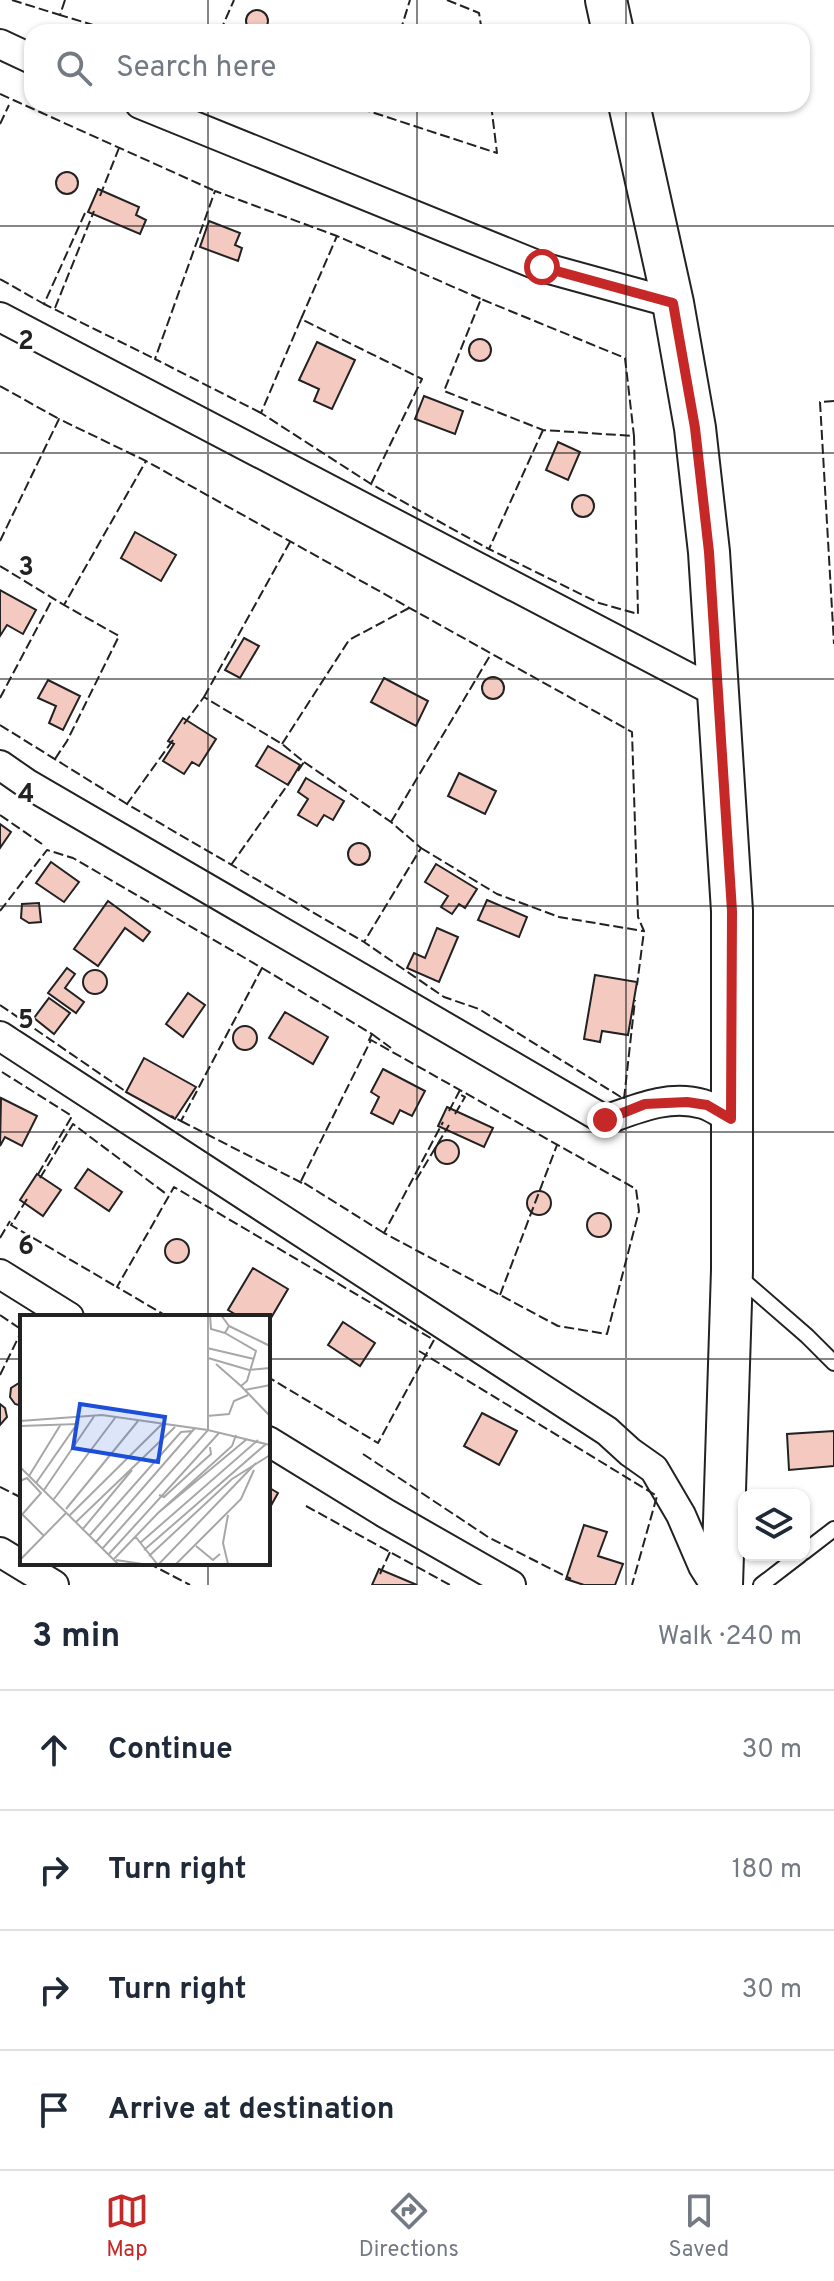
<!DOCTYPE html>
<meta charset="utf-8">
<style>
:root{--surface:#fff;--page:#f6f6f7;--text:#1f2937;--muted:#747a83;--line:#e0e1e3;--accent:#c62828}
body{margin:0;font-family:Overpass,sans-serif;background:var(--page);color:var(--text)}
.controls{position:absolute;right:24px;bottom:24px;display:grid;overflow:hidden;border-radius:16px;box-shadow:0 2px 6px #0004}
.controls button{width:72px;height:72px;display:grid;place-items:center;padding:0;border:0;border-bottom:2px solid var(--line);background:var(--surface);color:var(--text);font:40px sans-serif}
.stop{position:absolute;width:24px;height:24px;margin:-18px;border:6px solid #c62828;border-radius:50%;background:#fff}
.stop.end{background:#c62828;border-color:#fff;box-shadow:0 2px 8px #0008}
.list{margin:0;padding:0;list-style:none}
h2{display:flex;justify-content:space-between;align-items:center;height:104px;margin:0;padding:0 32px;font-size:34px}
h2 small{font-size:26px;font-weight:400;color:var(--muted)}
.list li{display:grid;grid-template-columns:52px 1fr auto;gap:24px;align-items:center;box-sizing:border-box;height:120px;padding:0 32px;border-top:2px solid var(--line)}
.list b{display:block;font-size:30px;white-space:nowrap}
.list em{font-size:26px;font-style:normal;color:var(--muted)}
.icon{flex:none;width:44px;height:44px;fill:none;stroke:currentColor;stroke-width:2;stroke-linecap:round;stroke-linejoin:round}
.map{position:relative;flex:none;width:834px;height:1585px;overflow:hidden}
.search{position:absolute;background:var(--surface);box-shadow:0 2px 6px #0004;left:24px;right:24px;top:24px;height:88px;display:flex;align-items:center;gap:20px;box-sizing:border-box;padding:0 28px;border-radius:24px;color:var(--muted);font-size:30px}
.sheet{height:584px;background:var(--surface)}
nav{display:flex;justify-content:space-around;align-items:center;box-sizing:border-box;height:112px;border-top:2px solid var(--line);background:var(--surface);font-size:22px;color:var(--muted)}
nav a{display:grid;justify-items:center;gap:4px}
nav .on{color:var(--accent)}
.map>svg:first-child{display:block}
.building{fill:#f3c9c0;stroke:#222;stroke-width:2}
.lines{fill:none;stroke-linecap:round;stroke-linejoin:round}
.service-casing{stroke:#222;stroke-width:18}
.minor-casing{stroke:#222;stroke-width:32}
.secondary-casing{stroke:#222;stroke-width:44}
.service{stroke:#fff;stroke-width:14}
.minor{stroke:#fff;stroke-width:28}
.secondary{stroke:#fff;stroke-width:40}
.fence{stroke:#222;stroke-width:2;stroke-dasharray:10 4;stroke-linecap:butt}
.route{stroke:#c62828;stroke-width:10}
.grid{fill:none;stroke:#222;stroke-width:2;stroke-opacity:0.55}
.inset-road{fill:none;stroke:#a7a7a7;stroke-width:2}
.view{fill:#1d4ed8;fill-opacity:0.15;stroke:#1d4ed8;stroke-width:4}
.inset-edge{fill:none;stroke:#222;stroke-width:4}
.grid-label{font-size:26px;text-anchor:middle;font-weight:bold;fill:#222;stroke:#fff;stroke-width:6;stroke-linejoin:round;paint-order:stroke}
</style>
<div class="map">
<svg width="834" height="1585" viewBox="0 0 834 1585">
<rect width="100%" height="100%" fill="#fff"/>
<!-- building -->
<g class="building">
<circle cx="257" cy="21" r="11"/>
<circle cx="67" cy="183" r="11"/>
<path d="M98 189 139 207 136 215 146 220 140 234 88 212Z"/>
<path d="M209 221 240 233 235 245 242 248 238 261 200 247Z"/>
<circle cx="480" cy="350" r="11"/>
<path d="M317 342 355 360 332 409 314 401 319 389 299 380Z"/>
<path d="M424 396 463 411 455 434 415 419Z"/>
<path d="M558 442 580 452 568 480 546 470Z"/>
<circle cx="583" cy="506" r="11"/>
<path d="M135 532 176 555 161 581 121 558Z"/>
<path d="M0 590 36 610 23 634 7 625 0 636Z"/>
<path d="M244 638 259 646 240 678 225 670Z"/>
<circle cx="493" cy="688" r="11"/>
<path d="M384 678 428 701 416 726 371 702Z"/>
<path d="M48 680 80 696 63 730 49 723 56 706 38 698Z"/>
<path d="M183 718 216 739 199 766 192 762 184 774 163 761 174 744 168 741Z"/>
<path d="M268 746 300 765 288 785 256 766Z"/>
<path d="M459 773 496 791 485 814 448 796Z"/>
<path d="M306 778 344 801 333 820 324 815 317 826 298 815 308 799 298 792Z"/>
<path d="M0 824 11 832 0 848Z"/>
<circle cx="359" cy="854" r="11"/>
<path d="M51 862 79 882 64 902 36 883Z"/>
<path d="M436 864 477 889 465 908 459 904 452 914 441 907 448 896 425 882Z"/>
<path d="M487 900 527 917 519 937 478 920Z"/>
<path d="M108 901 150 932 143 941 125 928 98 966 74 949Z"/>
<path d="M39 903 41 922 29 923 21 918 22 904Z"/>
<path d="M437 928 458 937 439 982 407 968 414 953 425 958Z"/>
<path d="M67 968 75 974 65 988 84 1002 76 1013 48 993Z"/>
<circle cx="95" cy="982" r="12"/>
<path d="M595 975 637 982 628 1035 602 1031 600 1042 584 1039Z"/>
<path d="M188 993 205 1005 183 1037 166 1024Z"/>
<path d="M49 998 70 1013 54 1034 34 1018Z"/>
<path d="M285 1012 328 1037 313 1064 269 1038Z"/>
<circle cx="245" cy="1038" r="12"/>
<path d="M144 1058 196 1087 175 1119 126 1092Z"/>
<path d="M383 1069 425 1091 412 1116 400 1110 393 1124 371 1113 379 1097 371 1092Z"/>
<path d="M1 1098 37 1116 22 1146 5 1137 0 1146Z"/>
<path d="M447 1107 493 1128 484 1147 438 1126Z"/>
<circle cx="447" cy="1152" r="12"/>
<path d="M88 1169 122 1192 109 1211 75 1188Z"/>
<path d="M37 1174 61 1190 43 1216 20 1200Z"/>
<circle cx="539" cy="1203" r="12"/>
<circle cx="599" cy="1225" r="12"/>
<circle cx="177" cy="1251" r="12"/>
<path d="M253 1268 288 1289 268 1323V1317H240L228 1310Z"/>
<path d="M343 1322 375 1343 360 1366 328 1345Z"/>
<path d="M19 1383H22V1406L15 1404 10 1397 11 1388Z"/>
<path d="M0 1404 5 1408 7 1417 0 1425Z"/>
<path d="M482 1413 517 1431 499 1465 464 1446Z"/>
<path d="M834 1431V1466L789 1470 787 1434Z"/>
<path d="M268 1487 278 1493 268 1511Z"/>
<path d="M584 1525 607 1532 598 1556 623 1564 615 1585H584L566 1579Z"/>
<path d="M379 1569 417 1585H372Z"/>
</g>
<g class="lines">
<!-- service casing -->
<g class="service-casing">
<g id="service">
<path d="M738 1276 807 1336 834 1363"/>
<path d="M804 1552 834 1529"/>
<path d="M761 1585 800 1555"/>
</g>
</g>
<!-- minor casing -->
<g class="minor-casing">
<g id="minor">
<path d="M0 44 32 59"/>
<path d="M140 104 542 267 673 303"/>
<path d="M0 317 716 692"/>
<path d="M0 765 26 783 605 1120C636 1109 669 1094 703 1104 713 1107 722 1114 731 1119"/>
<path d="M0 1036 607 1431 630 1452 654 1469 681 1515 703 1566 715 1585"/>
<path d="M0 1274 69 1317"/>
<path d="M268 1441 385 1513 511 1585"/>
<path d="M0 1552 54 1585"/>
</g>
</g>
<!-- secondary casing -->
<g class="secondary-casing">
<g id="secondary">
<path d="M606 0 613 32"/>
<path d="M629 104 673 303 695 428 709 552 732 911V1270L722 1585"/>
</g>
</g>
<!-- service -->
<use href="#service" class="service"/>
<!-- minor -->
<use href="#minor" class="minor"/>
<!-- secondary -->
<use href="#secondary" class="secondary"/>
<!-- fence -->
<g class="fence">
<path d="M12 0 60 15"/>
<path d="M65 0 60 15 117 32"/>
<path d="M447 0 479 13 482 32"/>
<path d="M220 32 234 0"/>
<path d="M400 32 410 0"/>
<path d="M0 94 215 191"/>
<path d="M347 104 497 153 491 104"/>
<path d="M0 124 9 105"/>
<path d="M100 196 119 148"/>
<path d="M85 213 44 304 155 359"/>
<path d="M0 279 44 304"/>
<path d="M55 308 94 211"/>
<path d="M301 319 337 236"/>
<path d="M0 386 59 419"/>
<path d="M834 401 820 402 834 644"/>
<path d="M261 413 155 359 215 191 337 236 481 299"/>
<path d="M543 430 489 549 599 603 638 614 634 436 543 430 444 391 481 299 625 358 634 436"/>
<path d="M371 484 422 379 301 319 261 413 371 484 489 549"/>
<path d="M0 541 59 419 146 461 632 732 638 917 644 931 637 985"/>
<path d="M0 566 64 605 146 461"/>
<path d="M204 697 290 542"/>
<path d="M0 698 53 598"/>
<path d="M184 724 204 697 282 744 304 762 298 771"/>
<path d="M0 725 127 804"/>
<path d="M173 740 127 804 364 942 444 997 479 1009 624 1099 635 1000"/>
<path d="M282 744 349 640 409 608"/>
<path d="M55 759 67 741 119 636 64 605"/>
<path d="M304 762 391 822 421 848 364 942"/>
<path d="M0 815 42 844"/>
<path d="M391 822 491 654"/>
<path d="M421 848 497 894 559 917 643 931"/>
<path d="M231 865 291 780"/>
<path d="M0 911 47 850 73 858 262 968 181 1121 171 1116"/>
<path d="M262 968 372 1034 368 1042"/>
<path d="M0 1005 128 1093"/>
<path d="M372 1034 391 1048"/>
<path d="M2 1072 72 1116 37 1176"/>
<path d="M449 1111 460 1090"/>
<path d="M455 1114 465 1097 461 1095"/>
<path d="M181 1121 304 1184"/>
<path d="M40 1178 73 1124 165 1193"/>
<path d="M416 1180 449 1125"/>
<path d="M27 1199 11 1225 117 1287"/>
<path d="M384 1233 301 1181 371 1040 636 1189 639 1211 607 1334 558 1326 384 1233 443 1122"/>
<path d="M0 1238 10 1221"/>
<path d="M500 1295 557 1145"/>
<path d="M0 1315 22 1330"/>
<path d="M168 1317 117 1287 174 1187 434 1340 378 1443 268 1377"/>
<path d="M419 1351 657 1496 632 1585"/>
<path d="M0 1375 22 1330"/>
<path d="M363 1454 488 1537 571 1579"/>
<path d="M0 1487 22 1498"/>
<path d="M306 1506 450 1585"/>
<path d="M148 1563 190 1585"/>
<path d="M380 1574 390 1552"/>
</g>
</g>
<g class="lines">
<!-- route -->
<path class="route" d="M542 267 673 303 695 428 709 552 732 911 731 1119 707 1105 687 1102 645 1104 605 1120"/>
</g>
<!-- grid -->
<path class="grid" d="M208 0V32M417 0V32M626 0V32M208 104V1317M417 104V1585M626 104V1585M0 226H834M0 453H834M0 679H834M0 906H834M0 1132H834M0 1359H22M268 1359H834M208 1563V1585"/>
<!-- overview -->
<g transform="translate(20 1315)">
<rect width="250" height="250" fill="#fff"/>
<path class="inset-road" d="M190 0 191 14 205 18M201 0 209 11 205 18 236 36 227 66 221 71 250 101M209 11 250 31M187 33 234 44M188 43 229 55 250 53M196 49 221 71M225 75 250 70M187 101 209 99 214 86 228 80M0 106 82 100 188 115V0M0 111 57 109 16 168M0 152 99 250M9 161 41 109M0 166 7 163 21 178 0 202M24 175 75 100M139 180 144 182 181 148 191 139 190 132M34 184 95 103M46 194 118 106M138 198 212 131 216 120M2 199 24 221M50 200 142 109M208 200 203 228 208 249M56 207 155 112M62 215 112 155M69 221 161 117 173 116M115 221 138 250 236 148M75 228 175 113M120 228 238 125M176 231 193 245 200 239M82 234 188 115 250 130M124 235 246 129M88 240 199 118M129 241 212 164 250 140M0 245 47 197M93 245 138 198 227 124M96 245 129 250M155 250 221 184 234 155"/>
<path class="view" d="M60 89 145 102 138 147 53 133Z"/>
<rect width="250" height="250" class="inset-edge"/>
</g>
<g class="grid-label">
<text x="26" y="349">2</text>
<text x="26" y="575">3</text>
<text x="26" y="802">4</text>
<text x="26" y="1028">5</text>
<text x="26" y="1254">6</text>
</g>
</svg>
<div class="controls">
<button><svg class="icon" aria-label="layers" viewBox="0 0 24 24"><path d="M12 4l9 5-9 5-9-5zM3 14l9 5 9-5"/></svg></button>
</div>
<div class="stop" style="left:542px;top:267px"></div>
<div class="stop end" style="left:605px;top:1120px"></div>
<div class="search"><svg class="icon" aria-label="search" viewBox="0 0 24 24"><circle cx="10" cy="10" r="6"/><path d="M15 15l6 6"/></svg>Search here</div>
</div>
<section class="sheet">
<h2>3 min<small>Walk · 240 m</small></h2>
<ul class="list">
<li><svg class="icon" aria-label="ahead" viewBox="0 0 24 24"><path d="M12 20V5M6 11l6-6 6 6"/></svg><div><b>Continue</b></div><em>30 m</em></li>
<li><svg class="icon" aria-label="right" viewBox="0 0 24 24"><path d="M7 20v-9h11M14 6l5 5-5 5"/></svg><div><b>Turn right</b></div><em>180 m</em></li>
<li><svg class="icon" aria-label="right" viewBox="0 0 24 24"><path d="M7 20v-9h11M14 6l5 5-5 5"/></svg><div><b>Turn right</b></div><em>30 m</em></li>
<li><svg class="icon" aria-label="arrive" viewBox="0 0 24 24"><path d="M6 21V4h12l-3 4 3 4H6"/></svg><div><b>Arrive at destination</b></div></li>
</ul>
</section>
<nav>
<a class="on"><svg class="icon" aria-label="map" viewBox="0 0 24 24"><path d="M3 6l6-2 6 2 6-2v14l-6 2-6-2-6 2zM9 4v14M15 6v14"/></svg>Map</a>
<a><svg class="icon" aria-label="directions" viewBox="0 0 24 24"><path d="M12 3l9 9-9 9-9-9zM9 14v-3h6M13 9l2 2-2 2"/></svg>Directions</a>
<a><svg class="icon" aria-label="saved" viewBox="0 0 24 24"><path d="M7 4h10v16l-5-4-5 4z"/></svg>Saved</a>
</nav>
